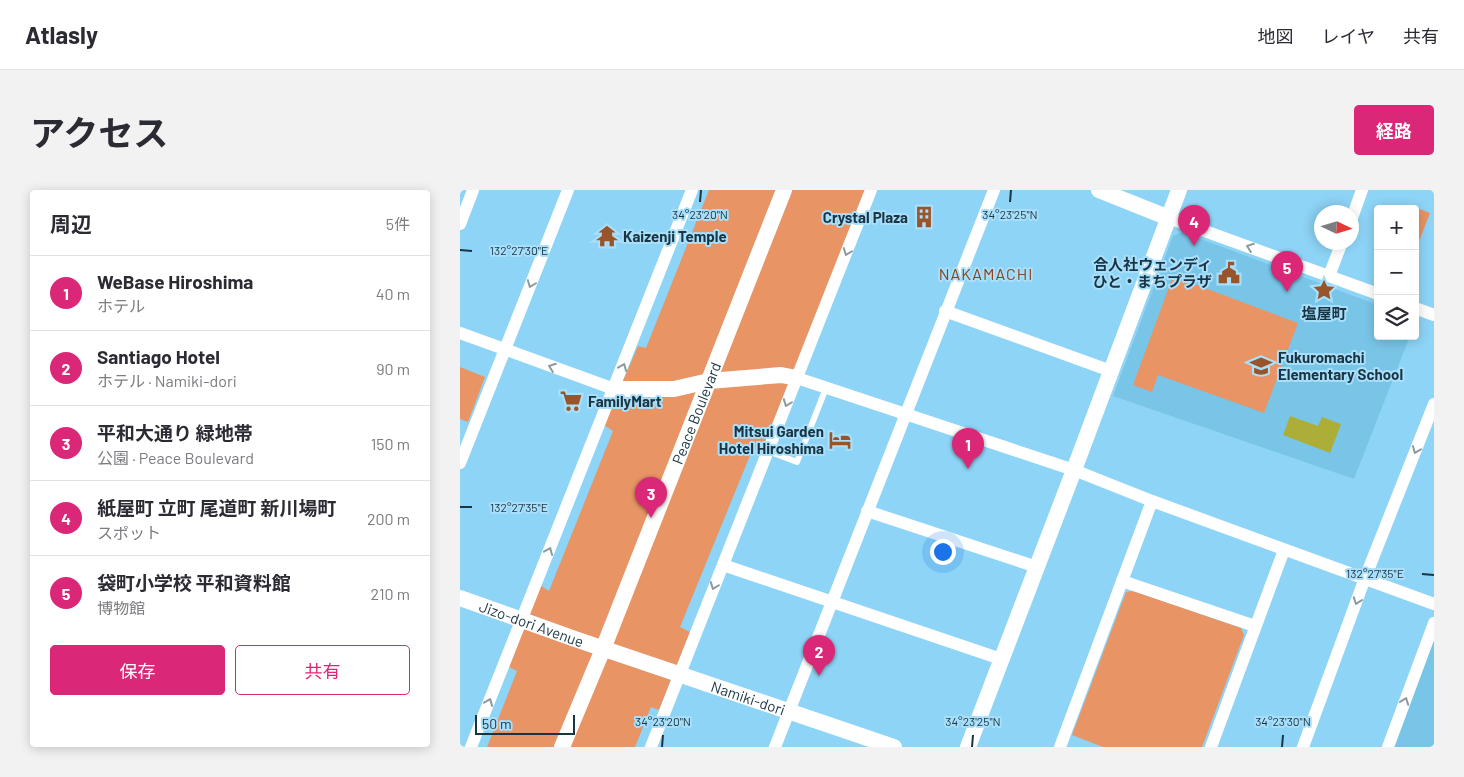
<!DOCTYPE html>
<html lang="ja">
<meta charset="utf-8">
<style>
:root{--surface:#fff;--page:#f2f2f3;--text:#2b2b33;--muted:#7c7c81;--line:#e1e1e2;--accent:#db2777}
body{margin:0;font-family:Barlow,"Noto Sans JP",sans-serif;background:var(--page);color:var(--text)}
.controls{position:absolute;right:15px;top:15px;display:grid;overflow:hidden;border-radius:5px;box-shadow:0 2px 12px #0003}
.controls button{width:45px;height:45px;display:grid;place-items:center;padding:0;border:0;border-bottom:1px solid var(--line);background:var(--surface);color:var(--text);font:25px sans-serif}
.compass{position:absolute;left:854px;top:15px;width:45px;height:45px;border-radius:50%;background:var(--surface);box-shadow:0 2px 12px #0003;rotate:94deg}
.scale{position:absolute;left:15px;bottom:12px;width:100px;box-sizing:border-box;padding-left:5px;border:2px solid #193543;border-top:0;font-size:14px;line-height:18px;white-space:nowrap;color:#193543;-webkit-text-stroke:4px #a9dffa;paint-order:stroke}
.you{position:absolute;left:482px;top:361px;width:18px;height:18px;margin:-12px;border:4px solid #fff;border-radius:50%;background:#1a73e8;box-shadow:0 0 0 8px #1a73e833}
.badge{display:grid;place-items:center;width:32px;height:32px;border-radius:50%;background:var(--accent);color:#fff;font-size:16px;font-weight:700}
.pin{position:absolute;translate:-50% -41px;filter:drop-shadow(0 1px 2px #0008)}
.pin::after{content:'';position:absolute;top:26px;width:18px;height:15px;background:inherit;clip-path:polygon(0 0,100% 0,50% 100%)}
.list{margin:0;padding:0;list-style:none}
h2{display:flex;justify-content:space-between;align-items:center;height:65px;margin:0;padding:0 20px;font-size:21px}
h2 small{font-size:16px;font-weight:400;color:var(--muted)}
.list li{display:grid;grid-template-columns:32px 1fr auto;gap:15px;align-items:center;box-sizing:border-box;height:75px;padding:0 20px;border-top:1px solid var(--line)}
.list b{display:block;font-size:19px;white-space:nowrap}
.list p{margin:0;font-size:16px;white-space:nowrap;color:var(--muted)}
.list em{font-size:16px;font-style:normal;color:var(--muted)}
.actions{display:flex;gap:10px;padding:15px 20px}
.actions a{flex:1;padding:11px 0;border:1px solid var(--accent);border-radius:5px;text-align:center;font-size:18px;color:var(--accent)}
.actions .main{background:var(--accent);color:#fff}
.icon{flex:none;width:28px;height:28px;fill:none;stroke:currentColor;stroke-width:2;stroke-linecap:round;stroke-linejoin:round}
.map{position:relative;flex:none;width:974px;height:557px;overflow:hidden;border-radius:5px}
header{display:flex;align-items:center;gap:30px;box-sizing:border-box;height:70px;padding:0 25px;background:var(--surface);border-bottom:1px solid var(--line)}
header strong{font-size:24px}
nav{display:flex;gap:28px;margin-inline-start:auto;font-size:18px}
.intro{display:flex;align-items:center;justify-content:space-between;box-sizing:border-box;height:120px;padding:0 30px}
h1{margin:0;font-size:35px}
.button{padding:12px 22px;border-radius:5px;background:var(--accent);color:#fff;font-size:18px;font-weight:700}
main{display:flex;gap:30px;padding:0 30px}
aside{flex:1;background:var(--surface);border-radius:5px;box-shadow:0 2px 12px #0003}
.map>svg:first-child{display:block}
.built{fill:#79c5e8}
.green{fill:#e89464}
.water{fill:#adae37}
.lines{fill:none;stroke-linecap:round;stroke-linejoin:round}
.service{stroke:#fff;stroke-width:6}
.minor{stroke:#fff;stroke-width:12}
.tertiary{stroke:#fff;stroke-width:16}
.oneway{stroke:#8c9aa1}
.ticks{fill:none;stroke:#193543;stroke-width:2}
.labels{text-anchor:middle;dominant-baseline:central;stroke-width:4;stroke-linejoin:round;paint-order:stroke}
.poi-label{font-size:15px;font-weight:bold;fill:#193543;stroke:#a9dffa;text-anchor:end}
.street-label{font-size:15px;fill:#193543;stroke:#a9dffa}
.neighbourhood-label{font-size:16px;letter-spacing:1px;fill:#82441c;stroke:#a9dffa}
.ticks-label{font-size:12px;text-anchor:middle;fill:#193543;stroke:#a9dffa;stroke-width:4;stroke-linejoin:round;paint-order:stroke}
</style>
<header>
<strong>Atlasly</strong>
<nav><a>地図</a><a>レイヤ</a><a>共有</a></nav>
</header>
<div class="intro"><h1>アクセス</h1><a class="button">経路</a></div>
<main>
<aside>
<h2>周辺<small>5件</small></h2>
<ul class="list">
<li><span class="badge">1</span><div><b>WeBase Hiroshima</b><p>ホテル</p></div><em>40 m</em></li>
<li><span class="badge">2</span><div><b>Santiago Hotel</b><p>ホテル · Namiki-dori</p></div><em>90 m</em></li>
<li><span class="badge">3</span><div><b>平和大通り 緑地帯</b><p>公園 · Peace Boulevard</p></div><em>150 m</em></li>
<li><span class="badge">4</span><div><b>紙屋町 立町 尾道町 新川場町</b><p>スポット</p></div><em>200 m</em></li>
<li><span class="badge">5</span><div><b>袋町小学校 平和資料館</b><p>博物館</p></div><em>210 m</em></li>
</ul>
<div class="actions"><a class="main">保存</a><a>共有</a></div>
</aside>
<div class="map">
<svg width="974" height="557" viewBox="0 0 974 557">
<rect width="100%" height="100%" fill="#8ed4f6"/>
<!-- built -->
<g class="built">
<path d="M722 42 918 115V146H950L894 289 653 206 713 46Z"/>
<path d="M974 447V557H934Z"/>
</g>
<!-- green -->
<g class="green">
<path d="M249 0H405L303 262 293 258 220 437 230 442 199 520 191 517 175 557H27L57 481 49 477 80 395 89 401 153 241 144 235 178 156 186 158Z"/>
<path d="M952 16 970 23 960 49 955 47V19H951Z"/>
<path d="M713 86 838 133 804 223 698 185 692 202 673 195Z"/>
<path d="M0 177 25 187 8 232 0 229Z"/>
<path d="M674 401 781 438 784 445 742 557H643L612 545 666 402Z"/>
</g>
<!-- water -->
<path class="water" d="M830 226 858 236 862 227 881 234 870 263 823 245Z"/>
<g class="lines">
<!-- service -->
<path class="service" d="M308 261 337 272 366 198"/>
<!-- minor -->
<g class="minor">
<path d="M709 28 918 104"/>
<path d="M892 28 902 0"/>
<path d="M0 34 13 0"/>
<path d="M869 86 882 52"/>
<path d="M955 118 974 125"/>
<path d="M485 121 651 181"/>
<path d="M0 143 154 199"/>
<path d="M337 188 614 280 692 311 974 414"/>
<path d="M0 273 108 0"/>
<path d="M407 321 577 377"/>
<path d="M263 375 541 469"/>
<path d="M662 391 795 436"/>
<path d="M11 557 232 0"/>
<path d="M191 557 411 0"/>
<path d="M315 557 534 0"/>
<path d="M600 557 692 311"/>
<path d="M751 557 824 360"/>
<path d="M843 557 905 388 974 214"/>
<path d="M928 557 974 433"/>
</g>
<!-- tertiary -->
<g class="tertiary">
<path d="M639 0 709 28"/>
<path d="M154 199H214L249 191 321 185 337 188"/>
<path id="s1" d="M0 408 115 449 434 557"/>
<path id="s2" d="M102 557 143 459 324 0"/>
<path d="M508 557 614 280 719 0"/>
</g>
</g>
<!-- one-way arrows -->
<defs><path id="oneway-chevron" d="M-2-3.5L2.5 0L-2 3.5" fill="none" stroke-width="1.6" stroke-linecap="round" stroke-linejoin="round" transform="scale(1.25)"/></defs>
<g class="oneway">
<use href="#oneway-chevron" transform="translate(790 57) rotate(-160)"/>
<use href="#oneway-chevron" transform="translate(387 62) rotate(111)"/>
<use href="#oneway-chevron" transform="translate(71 94) rotate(111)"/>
<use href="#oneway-chevron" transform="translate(92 177) rotate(-160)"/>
<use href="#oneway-chevron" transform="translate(163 177) rotate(-68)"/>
<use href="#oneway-chevron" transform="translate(327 213) rotate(111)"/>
<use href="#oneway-chevron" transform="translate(956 260) rotate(112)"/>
<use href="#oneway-chevron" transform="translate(89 361) rotate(-68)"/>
<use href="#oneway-chevron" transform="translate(254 396) rotate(111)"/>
<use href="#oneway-chevron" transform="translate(897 411) rotate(110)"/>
<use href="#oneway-chevron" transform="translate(945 511) rotate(-70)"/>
<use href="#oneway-chevron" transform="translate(29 512) rotate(-68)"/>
</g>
<!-- ticks -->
<path class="ticks" d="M240 12 241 0M550 12 551 0M0 60 12 61M0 317H12M962 384 974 385M202 557 203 545M512 557 513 545M822 557 823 545"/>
<!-- icons -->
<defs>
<g id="building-bare" transform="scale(1.725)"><path d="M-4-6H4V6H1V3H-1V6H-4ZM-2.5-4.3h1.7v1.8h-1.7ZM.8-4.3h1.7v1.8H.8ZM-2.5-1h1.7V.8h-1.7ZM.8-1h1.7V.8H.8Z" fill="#995429" stroke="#a9dffa" stroke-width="2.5" paint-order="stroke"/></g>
<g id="temple-bare" transform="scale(1.725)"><path d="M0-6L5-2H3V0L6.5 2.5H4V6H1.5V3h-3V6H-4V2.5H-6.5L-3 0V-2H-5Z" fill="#995429" stroke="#a9dffa" stroke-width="2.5" paint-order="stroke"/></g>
<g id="civic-bare" transform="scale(1.725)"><path d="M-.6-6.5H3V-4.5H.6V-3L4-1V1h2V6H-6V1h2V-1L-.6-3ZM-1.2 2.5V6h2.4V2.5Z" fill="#995429" stroke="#a9dffa" stroke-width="2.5" paint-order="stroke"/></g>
<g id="sight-bare" transform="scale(1.725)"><path d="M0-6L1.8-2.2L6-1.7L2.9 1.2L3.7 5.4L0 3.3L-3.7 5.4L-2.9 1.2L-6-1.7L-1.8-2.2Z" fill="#995429" stroke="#a9dffa" stroke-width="2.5" paint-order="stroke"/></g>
<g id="school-bare" transform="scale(1.725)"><path d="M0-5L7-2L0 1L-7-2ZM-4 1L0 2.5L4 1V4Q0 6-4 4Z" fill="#995429" stroke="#a9dffa" stroke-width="2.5" paint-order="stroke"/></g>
<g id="supermarket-bare" transform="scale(1.725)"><path d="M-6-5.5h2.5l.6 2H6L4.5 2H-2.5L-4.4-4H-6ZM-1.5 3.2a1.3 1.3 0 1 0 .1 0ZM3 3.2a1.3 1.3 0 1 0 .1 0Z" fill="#995429" stroke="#a9dffa" stroke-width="2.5" paint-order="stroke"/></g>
<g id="hotel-bare" transform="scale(1.725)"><path d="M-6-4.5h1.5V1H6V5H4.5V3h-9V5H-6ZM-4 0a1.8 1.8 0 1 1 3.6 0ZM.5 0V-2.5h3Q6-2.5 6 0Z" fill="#995429" stroke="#a9dffa" stroke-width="2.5" paint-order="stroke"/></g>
</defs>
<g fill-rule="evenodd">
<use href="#building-bare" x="464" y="27"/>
<use href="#temple-bare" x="147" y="46"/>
<use href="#civic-bare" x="769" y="83"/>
<use href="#sight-bare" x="864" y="100"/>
<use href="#school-bare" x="801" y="176"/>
<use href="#supermarket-bare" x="111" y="211"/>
<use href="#hotel-bare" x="380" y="250"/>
</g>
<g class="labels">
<!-- poi labels -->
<g class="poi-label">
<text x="448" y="27">Crystal Plaza</text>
<text x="163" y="46" text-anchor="start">Kaizenji Temple</text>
<text x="752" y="74">合人社ウェンディ<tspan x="752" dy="17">ひと・まちプラザ</tspan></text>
<text x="864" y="123" text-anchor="middle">塩屋町</text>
<text x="818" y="167" text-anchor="start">Fukuromachi<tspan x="818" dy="17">Elementary School</tspan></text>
<text x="128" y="211" text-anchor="start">FamilyMart</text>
<text x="364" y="241">Mitsui Garden<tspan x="364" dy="17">Hotel Hiroshima</tspan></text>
</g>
<!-- street labels -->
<g class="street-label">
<text stroke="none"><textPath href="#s2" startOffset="360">Peace Boulevard</textPath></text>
<text stroke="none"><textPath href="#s1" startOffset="76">Jizo-dori Avenue</textPath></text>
<text stroke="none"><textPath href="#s1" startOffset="305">Namiki-dori</textPath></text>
</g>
<!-- neighbourhood labels -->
<g class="neighbourhood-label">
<text x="526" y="83">NAKAMACHI</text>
</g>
</g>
<g class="ticks-label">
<text x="240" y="29">34°23'20"N</text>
<text x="550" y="29">34°23'25"N</text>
<text x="59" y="65">132°27'30"E</text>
<text x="59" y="322">132°27'35"E</text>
<text x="915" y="388">132°27'35"E</text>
<text x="203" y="536">34°23'20"N</text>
<text x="513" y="536">34°23'25"N</text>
<text x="823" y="536">34°23'30"N</text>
</g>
</svg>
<div class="controls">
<button>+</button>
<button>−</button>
<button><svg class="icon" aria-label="layers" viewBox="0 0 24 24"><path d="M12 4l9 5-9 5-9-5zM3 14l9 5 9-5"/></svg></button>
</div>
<svg class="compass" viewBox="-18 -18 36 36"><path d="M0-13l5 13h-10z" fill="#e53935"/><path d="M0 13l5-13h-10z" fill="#7c7c81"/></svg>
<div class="scale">50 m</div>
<div class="you"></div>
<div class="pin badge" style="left:508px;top:279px">1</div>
<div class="pin badge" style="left:359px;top:486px">2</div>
<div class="pin badge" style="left:191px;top:328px">3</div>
<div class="pin badge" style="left:734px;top:56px">4</div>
<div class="pin badge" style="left:827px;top:102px">5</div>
</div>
</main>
